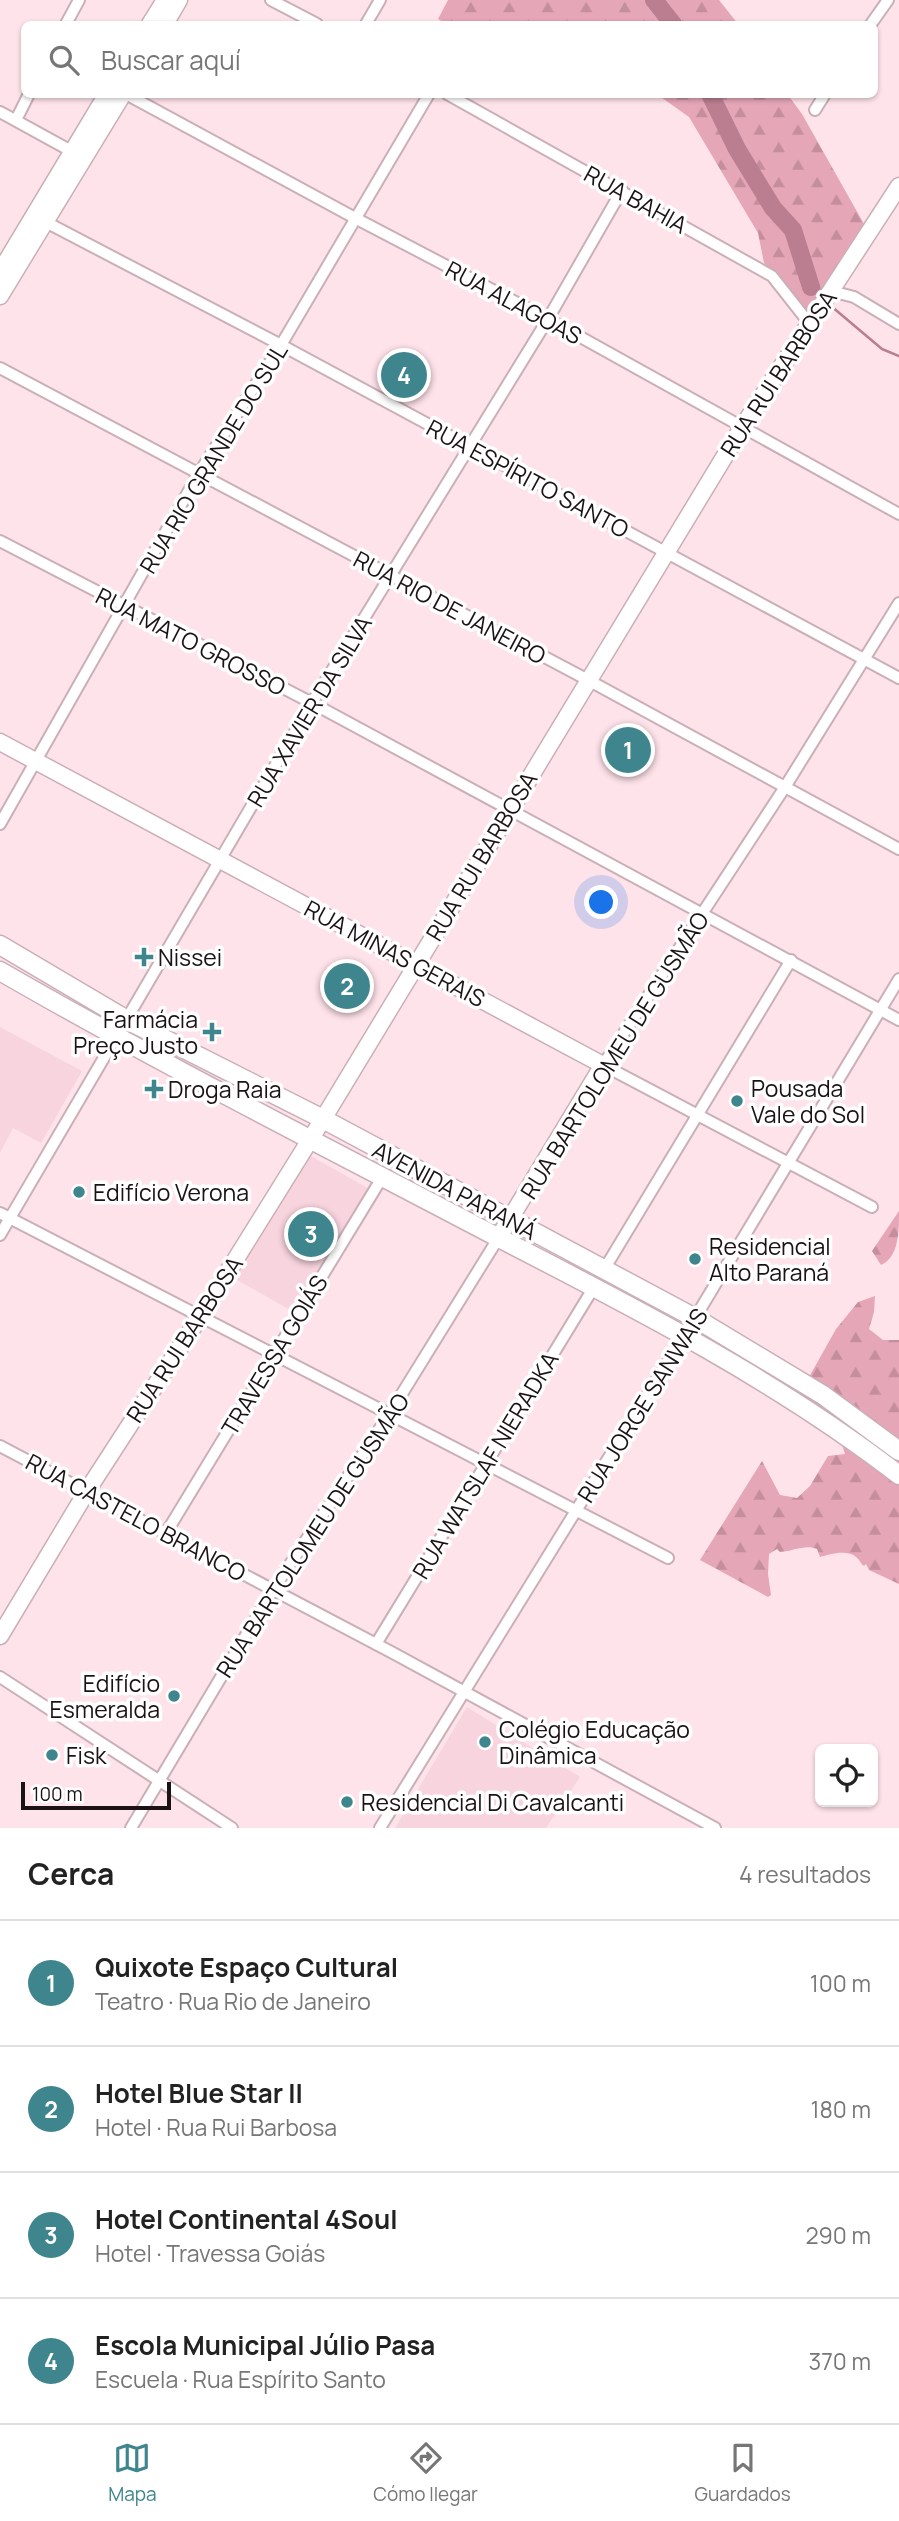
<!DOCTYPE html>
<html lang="es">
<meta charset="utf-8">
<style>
:root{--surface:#fff;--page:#f6f6f6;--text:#222;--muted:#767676;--line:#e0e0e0;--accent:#3e858e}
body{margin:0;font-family:Manrope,sans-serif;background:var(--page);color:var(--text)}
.controls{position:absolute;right:21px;bottom:21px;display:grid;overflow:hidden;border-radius:10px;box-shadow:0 2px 5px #0004}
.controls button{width:63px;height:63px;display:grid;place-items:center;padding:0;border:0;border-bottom:2px solid var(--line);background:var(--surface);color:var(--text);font:35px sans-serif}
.scale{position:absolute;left:21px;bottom:18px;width:150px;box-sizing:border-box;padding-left:7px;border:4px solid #1b1214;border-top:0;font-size:19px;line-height:24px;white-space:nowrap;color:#1b1214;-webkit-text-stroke:5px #fff;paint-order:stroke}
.you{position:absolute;left:602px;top:903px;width:24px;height:24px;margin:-18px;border:5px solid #fff;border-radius:50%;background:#1a73e8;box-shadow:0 0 0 10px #1a73e833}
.badge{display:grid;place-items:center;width:46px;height:46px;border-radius:50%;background:var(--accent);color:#fff;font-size:23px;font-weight:700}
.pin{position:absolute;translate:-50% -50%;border:4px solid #fff;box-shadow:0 2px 7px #0006}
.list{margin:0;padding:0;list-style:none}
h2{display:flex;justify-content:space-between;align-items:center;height:91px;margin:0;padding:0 28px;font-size:30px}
h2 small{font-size:23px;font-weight:400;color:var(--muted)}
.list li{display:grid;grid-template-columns:46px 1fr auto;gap:21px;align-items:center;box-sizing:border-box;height:126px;padding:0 28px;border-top:2px solid var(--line)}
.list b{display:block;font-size:26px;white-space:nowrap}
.list p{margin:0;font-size:23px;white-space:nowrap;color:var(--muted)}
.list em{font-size:23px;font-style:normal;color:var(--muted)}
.icon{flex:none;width:38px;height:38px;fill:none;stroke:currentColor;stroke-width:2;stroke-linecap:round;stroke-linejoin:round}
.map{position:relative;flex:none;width:899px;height:1828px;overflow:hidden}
.search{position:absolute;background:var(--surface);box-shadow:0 2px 5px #0004;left:21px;right:21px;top:21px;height:77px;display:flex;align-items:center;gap:18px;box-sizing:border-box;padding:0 24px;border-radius:10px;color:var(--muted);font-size:26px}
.sheet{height:595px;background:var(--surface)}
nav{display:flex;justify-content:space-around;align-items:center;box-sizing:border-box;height:98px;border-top:2px solid var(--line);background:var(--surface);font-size:19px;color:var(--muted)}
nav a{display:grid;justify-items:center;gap:4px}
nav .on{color:var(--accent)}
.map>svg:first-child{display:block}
.built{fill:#f8d4de}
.forest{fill:url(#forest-firs)}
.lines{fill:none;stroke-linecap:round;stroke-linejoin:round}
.stream{stroke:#ba7e90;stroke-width:2.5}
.river{stroke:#ba7e90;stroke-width:18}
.street-casing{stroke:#caafb7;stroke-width:14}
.secondary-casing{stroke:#caafb7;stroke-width:19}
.primary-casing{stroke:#caafb7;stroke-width:21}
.street{stroke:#fff;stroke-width:10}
.secondary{stroke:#fff;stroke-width:16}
.primary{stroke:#fff;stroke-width:18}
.poi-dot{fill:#3e858e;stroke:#fff;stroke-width:2.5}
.labels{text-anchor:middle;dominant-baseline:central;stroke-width:7;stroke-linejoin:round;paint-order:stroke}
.street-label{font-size:23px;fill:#1b1214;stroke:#fff}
.poi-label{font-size:23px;fill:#1b1214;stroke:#fff;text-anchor:start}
</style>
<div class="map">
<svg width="899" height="1828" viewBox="0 0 899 1828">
<defs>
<pattern id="forest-firs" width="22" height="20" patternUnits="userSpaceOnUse" patternTransform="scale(1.75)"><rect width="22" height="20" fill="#e5a6b8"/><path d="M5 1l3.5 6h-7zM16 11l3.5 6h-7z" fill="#c48e9d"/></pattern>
</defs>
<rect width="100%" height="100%" fill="#ffe3ea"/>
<!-- built -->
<g class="built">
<path d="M0 1027 82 1071 41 1143 13 1128 0 1153Z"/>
<path d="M309 1155 373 1191 297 1314 232 1277Z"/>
<path d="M467 1707 580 1777 546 1828H395Z"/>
</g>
<!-- forest -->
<g class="forest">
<path d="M448 0H719L738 24H447L438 19Z"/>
<path d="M658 95H788L802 114 864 224 808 312 764 263 758 233 689 117Z"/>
<path d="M899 1211C899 1231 899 1257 881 1265L872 1251Z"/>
<path d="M875 1296 874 1312 869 1329 883 1340H899V1584L869 1570 866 1564 864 1566C861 1564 860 1560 856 1557 848 1549 829 1554 820 1557L817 1549C805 1544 794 1551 780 1552L777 1549 769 1554 768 1574 771 1595 768 1597 700 1560 762 1461 780 1495 797 1498 810 1486 828 1456 845 1454 834 1420 799 1395 836 1329 858 1302Z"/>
</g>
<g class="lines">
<!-- stream -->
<path class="stream" d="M831 306 882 349 899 356"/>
<!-- river -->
<g class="river">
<path d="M654 0 673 24"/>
<path d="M710 94 737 149 773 208 793 230 811 287"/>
</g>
<!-- street casing -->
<g class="street-casing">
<g id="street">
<path d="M271 0 317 24"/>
<path d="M66 24 79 0"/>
<path d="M366 24 380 0"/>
<path d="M871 24 888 0"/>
<path d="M126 94 355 218 548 319 899 514"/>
<path d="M447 94 772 276 809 323"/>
<path d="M815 110 825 94"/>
<path d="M0 112 73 152"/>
<path d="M16 120 29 94"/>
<path d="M40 219 281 345 899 678"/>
<path d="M831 291 854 297 899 324"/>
<path d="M0 368 588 680 899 849"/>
<path d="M0 541 312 703 899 1020"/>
<path d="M0 824 199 473 281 345 429 94"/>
<path d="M872 1207 603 1065 785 787 899 603"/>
<path d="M0 1213 668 1558"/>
<path d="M0 1235 312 703 548 319 622 190"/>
<path d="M605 1268 791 960"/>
<path d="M0 1446 393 1653 715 1828"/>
<path d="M166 1533 383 1176"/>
<path d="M376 1644 594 1287"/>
<path d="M0 1677 232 1828"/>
<path d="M131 1828 273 1590 390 1413 499 1237"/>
<path d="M380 1828 695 1318 899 979"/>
</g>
</g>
<!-- secondary casing -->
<g class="secondary-casing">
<g id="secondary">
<path d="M150 24 165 0"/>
<path d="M165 24 179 0"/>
<path d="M0 272 107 94"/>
<path d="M0 296 123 94"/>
<path d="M0 742 603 1065 499 1237"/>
<path d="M0 1636 87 1491 201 1315 323 1119 743 426 899 186"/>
</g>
</g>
<!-- primary casing -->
<g class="primary-casing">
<g id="primary">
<path d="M0 945 127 1020 323 1119 695 1318 823 1395 899 1451"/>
<path d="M0 971C163 1065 332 1150 499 1238 637 1309 776 1380 899 1475"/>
</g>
</g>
<!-- street -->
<use href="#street" class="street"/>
<!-- secondary -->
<use href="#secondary" class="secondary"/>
<!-- primary -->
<use href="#primary" class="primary"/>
</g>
<!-- markers -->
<g class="poi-dot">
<path d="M140.5 946.5h7v7h7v7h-7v7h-7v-7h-7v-7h7z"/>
<path d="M208.5 1021.5h7v7h7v7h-7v7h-7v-7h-7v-7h7z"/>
<path d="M150.5 1078.5h7v7h7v7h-7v7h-7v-7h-7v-7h7z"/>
<circle cx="737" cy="1101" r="7"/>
<circle cx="79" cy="1192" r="7"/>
<circle cx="695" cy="1259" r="7"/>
<circle cx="174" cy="1696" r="7"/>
<circle cx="485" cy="1742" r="7"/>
<circle cx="52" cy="1755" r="7"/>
<circle cx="347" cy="1802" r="7"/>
</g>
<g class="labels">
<!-- street labels -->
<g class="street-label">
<text transform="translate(636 199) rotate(29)">RUA BAHIA</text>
<text transform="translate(514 302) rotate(28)">RUA ALAGOAS</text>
<text transform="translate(778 373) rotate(-57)">RUA RUI BARBOSA</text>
<text transform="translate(213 458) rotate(-59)">RUA RIO GRANDE DO SUL</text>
<text transform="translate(528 478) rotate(28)">RUA ESPÍRITO SANTO</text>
<text transform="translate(450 607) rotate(28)">RUA RIO DE JANEIRO</text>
<text transform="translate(191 641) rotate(27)">RUA MATO GROSSO</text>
<text transform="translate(309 711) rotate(-59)">RUA XAVIER DA SILVA</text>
<text transform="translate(481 856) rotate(-59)">RUA RUI BARBOSA</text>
<text transform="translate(395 953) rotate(28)">RUA MINAS GERAIS</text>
<text transform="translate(614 1055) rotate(-58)">RUA BARTOLOMEU DE GUSMÃO</text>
<text transform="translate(455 1190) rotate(28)">AVENIDA PARANÁ</text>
<text transform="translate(184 1339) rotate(-57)">RUA RUI BARBOSA</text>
<text transform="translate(274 1355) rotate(-59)">TRAVESSA GOIÁS</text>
<text transform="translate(642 1405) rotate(-58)">RUA JORGE SANWAIS</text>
<text transform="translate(485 1465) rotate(-59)">RUA WATSLAF NIERADKA</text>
<text transform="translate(136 1517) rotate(28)">RUA CASTELO BRANCO</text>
<text transform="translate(312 1535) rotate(-57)">RUA BARTOLOMEU DE GUSMÃO</text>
</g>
<!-- poi labels -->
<g class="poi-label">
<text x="158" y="957">Nissei</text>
<text x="198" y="1019" text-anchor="end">Farmácia<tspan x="198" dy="26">Preço Justo</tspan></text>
<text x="751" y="1088">Pousada<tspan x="751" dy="26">Vale do Sol</tspan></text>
<text x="168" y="1089">Droga Raia</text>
<text x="93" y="1192">Edifício Verona</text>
<text x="709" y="1246">Residencial<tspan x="709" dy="26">Alto Paraná</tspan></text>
<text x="160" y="1683" text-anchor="end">Edifício<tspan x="160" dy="26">Esmeralda</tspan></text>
<text x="499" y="1729">Colégio Educação<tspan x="499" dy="26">Dinâmica</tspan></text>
<text x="66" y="1755">Fisk</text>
<text x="361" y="1802">Residencial Di Cavalcanti</text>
</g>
</g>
</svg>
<div class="controls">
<button><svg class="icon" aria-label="locate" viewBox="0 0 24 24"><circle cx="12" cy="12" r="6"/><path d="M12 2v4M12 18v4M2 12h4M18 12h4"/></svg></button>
</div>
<div class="scale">100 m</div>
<div class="you"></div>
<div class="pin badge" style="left:628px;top:750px">1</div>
<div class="pin badge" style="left:347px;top:986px">2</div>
<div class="pin badge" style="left:311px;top:1234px">3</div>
<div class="pin badge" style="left:404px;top:375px">4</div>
<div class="search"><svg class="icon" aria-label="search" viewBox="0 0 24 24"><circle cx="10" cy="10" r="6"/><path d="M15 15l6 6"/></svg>Buscar aquí</div>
</div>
<section class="sheet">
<h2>Cerca<small>4 resultados</small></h2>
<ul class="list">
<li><span class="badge">1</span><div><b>Quixote Espaço Cultural</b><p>Teatro · Rua Rio de Janeiro</p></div><em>100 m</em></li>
<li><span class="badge">2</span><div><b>Hotel Blue Star II</b><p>Hotel · Rua Rui Barbosa</p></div><em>180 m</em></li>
<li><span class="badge">3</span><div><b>Hotel Continental 4Soul</b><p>Hotel · Travessa Goiás</p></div><em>290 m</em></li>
<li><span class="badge">4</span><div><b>Escola Municipal Júlio Pasa</b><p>Escuela · Rua Espírito Santo</p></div><em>370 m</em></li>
</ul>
</section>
<nav>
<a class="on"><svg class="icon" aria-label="map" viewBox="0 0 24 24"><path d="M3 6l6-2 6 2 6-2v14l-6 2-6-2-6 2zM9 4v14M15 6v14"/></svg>Mapa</a>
<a><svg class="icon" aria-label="directions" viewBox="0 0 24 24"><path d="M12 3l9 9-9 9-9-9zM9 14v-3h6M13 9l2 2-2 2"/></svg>Cómo llegar</a>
<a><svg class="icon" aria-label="saved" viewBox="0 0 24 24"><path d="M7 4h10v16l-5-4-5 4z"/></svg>Guardados</a>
</nav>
